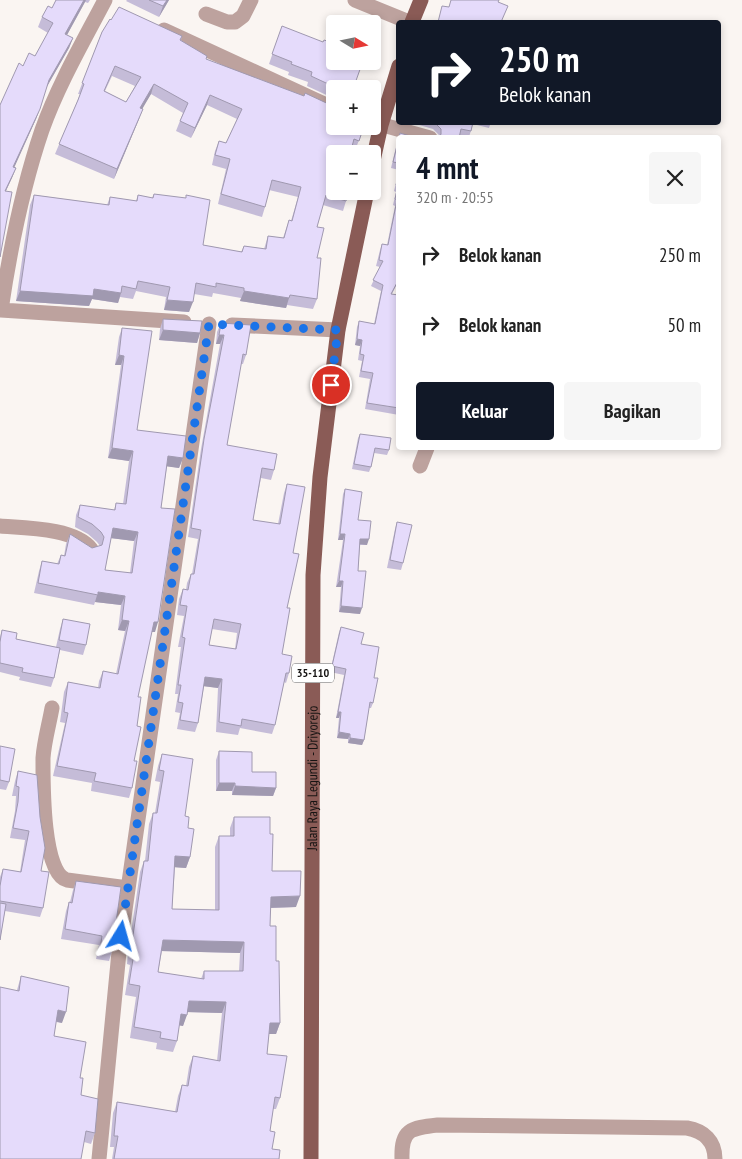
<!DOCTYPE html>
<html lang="id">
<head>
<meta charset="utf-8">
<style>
	body { margin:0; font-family:"PT Sans Narrow",sans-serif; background:#f6f6f6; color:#222; height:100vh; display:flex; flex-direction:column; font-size:19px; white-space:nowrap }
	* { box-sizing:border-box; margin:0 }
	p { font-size:16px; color:#767676 }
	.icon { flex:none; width:28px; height:28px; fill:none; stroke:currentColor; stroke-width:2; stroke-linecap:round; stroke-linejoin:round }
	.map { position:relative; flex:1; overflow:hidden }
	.side { position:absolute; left:396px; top:135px; width:325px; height:315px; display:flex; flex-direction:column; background:#fff; border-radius:5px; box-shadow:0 2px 8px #0003 }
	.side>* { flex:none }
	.top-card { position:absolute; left:396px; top:20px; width:325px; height:105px; border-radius:5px; box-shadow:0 2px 8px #0003; background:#111827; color:#fff; overflow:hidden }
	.needle { width:32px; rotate:100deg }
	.tools { position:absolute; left:326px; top:15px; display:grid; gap:10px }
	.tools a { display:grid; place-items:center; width:55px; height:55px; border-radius:5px; background:#fff; box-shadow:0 2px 8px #0003; font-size:25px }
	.pin { position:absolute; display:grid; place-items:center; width:42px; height:42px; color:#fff; margin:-21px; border:2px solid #fff; border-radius:50%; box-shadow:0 1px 5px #0007 }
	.me { position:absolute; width:55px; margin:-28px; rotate:8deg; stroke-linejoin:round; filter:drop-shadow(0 0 4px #0008) }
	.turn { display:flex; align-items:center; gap:18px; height:105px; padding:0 20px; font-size:22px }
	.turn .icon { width:65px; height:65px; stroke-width:2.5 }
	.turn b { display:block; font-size:35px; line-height:42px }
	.round { display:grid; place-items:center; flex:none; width:52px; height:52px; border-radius:5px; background:#f6f6f6 }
	.summary { display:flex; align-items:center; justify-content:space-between; height:85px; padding:0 20px }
	h1 { font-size:30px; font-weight:700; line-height:38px; color:#111827 }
	.primary-button { display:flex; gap:10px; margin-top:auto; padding:10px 20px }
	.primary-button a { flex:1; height:58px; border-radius:5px; background:#111827; color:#fff; font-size:20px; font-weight:700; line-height:58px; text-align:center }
	.primary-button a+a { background:#f6f6f6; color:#222 }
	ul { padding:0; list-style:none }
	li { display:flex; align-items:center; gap:15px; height:70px; padding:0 20px }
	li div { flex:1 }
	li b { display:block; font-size:19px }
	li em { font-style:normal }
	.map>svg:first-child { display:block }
</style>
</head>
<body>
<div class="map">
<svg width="742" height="1159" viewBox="0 0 742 1159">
	<rect width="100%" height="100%" fill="#faf5f2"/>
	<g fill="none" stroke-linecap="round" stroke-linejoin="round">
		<path stroke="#bda29e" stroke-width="15" d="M105,0C83,42 58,85 42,130C22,189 10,249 1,310L184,322
			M355,0L409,22
			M206,14L227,22H235L243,16L251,0
			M164,30L335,109
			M372,122L430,138
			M232,325L338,330
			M420,466L427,448
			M0,526C25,528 75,528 91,549
			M52,708C49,725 44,742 43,758C43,781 42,874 67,880L128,888
			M99,1159L119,952L209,324
			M402,1159C401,1129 411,1128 438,1125L687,1128C704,1131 715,1141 715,1159"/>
		<g stroke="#8a5b56" stroke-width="15">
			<path d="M412,22L421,0"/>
			<path d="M372,165L381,125L399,66"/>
			<path id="s1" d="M311,1159L313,575L320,477L338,330L367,191"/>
		</g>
	</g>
	<path fill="#c5bcd8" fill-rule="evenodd" d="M56,0H90L88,3L85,2L67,35L73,38L69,48L46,88L36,119L14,167L16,168L6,191L0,105L23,66L35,56L48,33L38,27L42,17L52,8Z
		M127,0H169L159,17L126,1Z
		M111,20L182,36L181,40L206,59L364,126L355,151L351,149L335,154L346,201L343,211L323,205L317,227V299L313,309L287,305L286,308L240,301L241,298L213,293L212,297L194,294L189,312L164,310L166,297L136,291L133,299L120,297L118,303L92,299L89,306L16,301L30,205L34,195L107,205L110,197L136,201L138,195L152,198L154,194L203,245L241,252L244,246L264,249L268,236L283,238L289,220L291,221L298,197L269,190L265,207L262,217L218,204L226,169L212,165L215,151L219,141L226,143L237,119L207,105L191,138L176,131L183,113L151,94L142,108L139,119L114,179L55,154L77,102L80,94H78L102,32ZM112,76L135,86L126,102L105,91Z
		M282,26L353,89H335V99L307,86L308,82L288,75L289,72L269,64Z
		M409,122H491L489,128L473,124L469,137L460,135L439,138V135L433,129Z
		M400,133L399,138V170L391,168L398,139Z
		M399,171V280L392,294L399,295V415L365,409L370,379L359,377L362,361L358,360L360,346L355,345L357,327L359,321L374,324L381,291L371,286L380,267L376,266L380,250L382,244L387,245L395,206L393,205L396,192L394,191Z
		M163,319L200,333L197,343L159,340L160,329Z
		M221,323L246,355L243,364H241L227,445L274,470L271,480L261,478L253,520L278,524L284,493L287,484L293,553L282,654L289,673L286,683L284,682L275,725L272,734L240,728L238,735L216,732L218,688L204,686L198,723L195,732L177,729L180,713L175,712L178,694H175L181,647H178L184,616L177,615L179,599L183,589L186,590L187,583L191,574H192L198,539L188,537L201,449L220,344H216L217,332ZM212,629L237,633L235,649L209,645Z
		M122,328L137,430L183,458L179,468L167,466L161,508L155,632H151L138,697L137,726L132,788L129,798L91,791L92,783L53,776L65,723L60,722L64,692L68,682L98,688L99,681L103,671L116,674L125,631L118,630L121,605L95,602L94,605L34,593L39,571L42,561L57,564L61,555L64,556L66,544L70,534L92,548L100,546L97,542L88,534L75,527L76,515L80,505L114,510L116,503L123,504L129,461L108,458L121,365H115L119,337ZM111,538L134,541L130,573L105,570Z
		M360,434L389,450L387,455L374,453L371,467L369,472L352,469L358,438Z
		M345,489L367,545H360L358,571L360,614L339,612L341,587H336L343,540H338L343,494Z
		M397,522L403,563L401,570L387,568L395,529Z
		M63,619L86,645L83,655L60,650L54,678L51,687L19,680L20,677L0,672V637L2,630L16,639L56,647L60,629Z
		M341,627L361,644L374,678L373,703L371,708H369L364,740L362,745L348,743V739L337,738L339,718H336L344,675L330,672L339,632Z
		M0,746L9,782L6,790L0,789Z
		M219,751L276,788L273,796L232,795V791H216V760Z
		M162,754L185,816L188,828L190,857L186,868L175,867L172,909L215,910V847L219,836H230V828L234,817L270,834L272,871L296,907L270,908V926L276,961L280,1023L276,1034H269L267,1054L280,1098L276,1109H273L270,1131L272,1149L279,1159H112L114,1147H110L113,1113L117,1102L175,1112L178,1096L182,1085L186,1086L189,1067L193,1056L217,1061L222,1013L187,1012L183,1026L179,1025L177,1041L173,1052L156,1049L157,1043L130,1038L136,997L125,995L130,965L127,964L128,953L140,872L144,861H145L149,824L153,813H155L160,782L155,781L158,766ZM162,951L240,953L239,971H204L201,979L158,972Z
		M18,771L41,871L43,908L40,917L5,911L0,940V877L3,869L20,872L25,840L10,838L15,811L16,796H12L15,781Z
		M76,881L112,951L109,961L96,959L99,945L61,939L66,911L69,902H70L73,890Z
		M21,976L62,1023L56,1022L54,1036L80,1078L81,1095L95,1133L91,1144L84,1142L17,990Z"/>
	<path fill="#a099b0" d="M84,0H86L85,2L62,44L65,34Z
		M167,0H169L159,17L163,6Z
		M73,38L69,48L45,90L49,80Z
		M154,84L151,94L137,118L140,108Z
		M210,95L207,105L191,138L195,128Z
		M40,109L36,119L10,177L13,167Z
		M143,109L139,119L114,179L117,169Z
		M16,168L12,178L1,201L5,191Z
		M94,289L121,293L118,303L92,299L89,306L16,301L20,291Z
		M244,291L289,298L286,308L240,301Z
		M167,300L193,302L189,312L164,310Z
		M163,330L200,333L197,343L159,340Z
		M219,335H224L220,344H216Z
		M357,339L362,340L360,346L355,345Z
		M119,355L124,356L121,365H115Z
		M112,448L133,451L129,461L108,458Z
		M168,456L183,458L179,468L164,466Z
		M113,528L138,532L134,541L110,538Z
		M340,534H345L343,540H338Z
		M360,539H369L367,545L358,544Z
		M339,581H343L341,587H336Z
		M98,592L125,596L121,605L95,602Z
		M341,606L362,608L360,614L339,612Z
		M122,620L129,621L125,631L118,630Z
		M154,622H158L155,632H150Z
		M205,677L222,679L218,688L202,686Z
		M338,712H341L339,718H336Z
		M339,732L350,734L348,739L337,738Z
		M350,738L364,740L362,745L348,743Z
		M219,783H235L232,791H216Z
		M235,786L276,788L273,796L232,795Z
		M175,856L190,857L186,868L171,867Z
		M300,896L296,907L267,908L271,897Z
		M163,940L244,942L240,953L159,951Z
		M189,1001L226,1002L222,1013L185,1012Z
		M58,1010L66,1012L62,1023L54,1021Z
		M181,1014L187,1015L183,1026L177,1025Z
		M270,1023H280L276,1034H266Z"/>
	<path fill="#e5dbfb" stroke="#a099b0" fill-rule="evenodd" d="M56,0H84L65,34L73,38L49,80L40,109L13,167L16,168L5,191L12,192L0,257V105L19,63L23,66L29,53L35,56L53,23L42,17L48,6L52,8Z
		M149,0H167L163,6Z
		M451,0H499L498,2L508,6L501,22H438L442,6L449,7Z
		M119,7L182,36L180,40L207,56L206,59L304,96L305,93L335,107V126H364L359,141L354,139L350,154H335V191H349L346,201L326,195L317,227L324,228L317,258H321L317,299L290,295L289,298L244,291V288L216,283V287L196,283L193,302L167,300L170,287L138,281L136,289L122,286L121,293L94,289L93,296L20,291L34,195L109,205L110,197L137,201L138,195L153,198L154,194L186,198V195L210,200L203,245L242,252L244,246L266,249L268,236L284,238L289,220L292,221L301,187L272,180L265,207L221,194L230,159L215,155L219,141L226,143L242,109L210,95L195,128L180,121L188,103L154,84L140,108L143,109L117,169L59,144L78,100L84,84L82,83L102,32L110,19L111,20ZM115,66L141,77L126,102L104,91Z
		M282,26L323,42L324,40L333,43L335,38V61H363L353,89H339L311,76L312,72L291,64L292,62L272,54Z
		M433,122H473L471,131L461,129L459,138H439L441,134V129L435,123Z
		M400,133L417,138H399Z
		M399,138V163L393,162Z
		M399,174V279L391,294L399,295V408L367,403L373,373L361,371L364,355L360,354L362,340L357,339L359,321L375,324L383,285L373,280L383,261L379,260L382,244L388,245L397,200L395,199L398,186L396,185Z
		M163,319L202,321L200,333L163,330Z
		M221,323L251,325L246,355L243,354L227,445L277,454L274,470L262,468L253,520L280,524L287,484L305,487L293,553L299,554L287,608H290L282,654L292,656L289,673H286L275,725L242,719L241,726L219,722L222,679L205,677L198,723L180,720L183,703L178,702L181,685H178L185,638L182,637L187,606L180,605L183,589L188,590L191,574H194L201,530L191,528L204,439L224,335H219ZM214,619L241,624L236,649L209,645Z
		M122,328L152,331L137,430L186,436L183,458L168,456L161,508L175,509L158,622H154L138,697H141L137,726L141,727L134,761H137L132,788L94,781L96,773L57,766L68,713L64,712L68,682L100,688L103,671L118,674L129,621L122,620L125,596L98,592V595L38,583L42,561L59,564L61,555L65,556L70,534L92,548L102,545L104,537L101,532L92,524L78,517L80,505L115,510L116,503L126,504L133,451L112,448L124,356L119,355ZM113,528L138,532L132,573L105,570Z
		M360,434L391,438L389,450L375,448L371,467L354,464Z
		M345,489L362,492L358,520L371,521L369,539H360L358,571H366L362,608L341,606L343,581H339L345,534H340Z
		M397,522L412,525L403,563L390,560Z
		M63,619L90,624L86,645L59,640Z
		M341,627L364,633L361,644L379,647L374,678H378L373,703L370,702L364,740L350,738V734L339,732L341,712H338L346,669L332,666Z
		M2,630L17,633L16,639L60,648L54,678L22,672L23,668L0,663V642Z
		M0,746L15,749L9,782L0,780Z
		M219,751L252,752V772H276V788L235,786V783H219Z
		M162,754L193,759L185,816L189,817L188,828L194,829L190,857L175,856L172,909L219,910V836H234V817H270V834H273L272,871H301L300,896L271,897L270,926H276V961H279L280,1023H270L267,1054L287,1056L280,1098L275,1097L270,1131L275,1132L272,1149L280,1150L279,1159H114L118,1136H114L117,1102L177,1112L182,1085L188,1086L193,1056L220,1061L226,1002L189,1001L187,1015L181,1014L177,1041L160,1038L161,1032L134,1027L140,986L129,984L134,953H131L132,942L144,861H148L153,813H157L164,771L159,770ZM163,940L244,942L243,971H204V979L158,972Z
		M18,771L37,775L40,817L45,848L41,871L49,872L43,908L0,901V886L3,869L21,872L29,831L13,828L18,802L19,787L16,786Z
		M76,881L121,887L112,951L100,949L102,936L65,929L69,902L72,903Z
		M0,903L6,904L0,940Z
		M21,976L69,987L66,1012L58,1010L54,1036L86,1042L80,1078H83L81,1095L98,1099L95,1133L86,1131L81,1159H0V987L19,991Z"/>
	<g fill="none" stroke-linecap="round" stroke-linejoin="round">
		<path stroke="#1a73e8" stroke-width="9" stroke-dasharray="0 16.2" d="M121,936L209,324L338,330L331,385"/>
	</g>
	<g text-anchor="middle" stroke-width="5" stroke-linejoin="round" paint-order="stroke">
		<rect fill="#fff" stroke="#5c5a5a" stroke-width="1" x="292" y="663.5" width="42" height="19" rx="4"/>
		<g font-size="12" font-weight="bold" fill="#161413">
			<text x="313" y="677">35-110</text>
		</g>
		<g font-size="14" fill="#161413" stroke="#fff">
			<text dy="5" stroke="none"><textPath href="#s1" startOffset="381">Jalan Raya Legundi - Driyorejo</textPath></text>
		</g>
	</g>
</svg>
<div class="tools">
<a><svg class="needle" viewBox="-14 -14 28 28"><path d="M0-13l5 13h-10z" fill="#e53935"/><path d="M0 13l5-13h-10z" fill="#767676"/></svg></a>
<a>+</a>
<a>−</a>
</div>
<div class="pin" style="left:331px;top:385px;background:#d93025"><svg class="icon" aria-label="arrive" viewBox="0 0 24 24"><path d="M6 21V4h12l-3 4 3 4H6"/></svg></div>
<svg class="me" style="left:121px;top:936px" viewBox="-20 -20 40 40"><path d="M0-17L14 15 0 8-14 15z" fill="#1a73e8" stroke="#fff" stroke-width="4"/></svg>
<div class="top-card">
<div class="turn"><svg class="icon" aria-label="right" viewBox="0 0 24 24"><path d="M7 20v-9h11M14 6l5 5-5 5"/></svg><div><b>250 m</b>Belok kanan</div></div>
</div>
<section class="side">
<div class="summary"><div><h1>4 mnt</h1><p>320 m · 20:55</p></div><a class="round"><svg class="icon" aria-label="close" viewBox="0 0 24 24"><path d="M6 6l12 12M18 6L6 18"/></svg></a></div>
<ul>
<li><svg class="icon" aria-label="right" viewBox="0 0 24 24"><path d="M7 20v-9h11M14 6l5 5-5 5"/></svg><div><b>Belok kanan</b></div><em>250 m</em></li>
<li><svg class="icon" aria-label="right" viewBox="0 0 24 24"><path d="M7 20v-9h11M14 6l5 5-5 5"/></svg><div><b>Belok kanan</b></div><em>50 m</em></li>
</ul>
<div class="primary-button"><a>Keluar</a><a>Bagikan</a></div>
</section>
</div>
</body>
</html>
